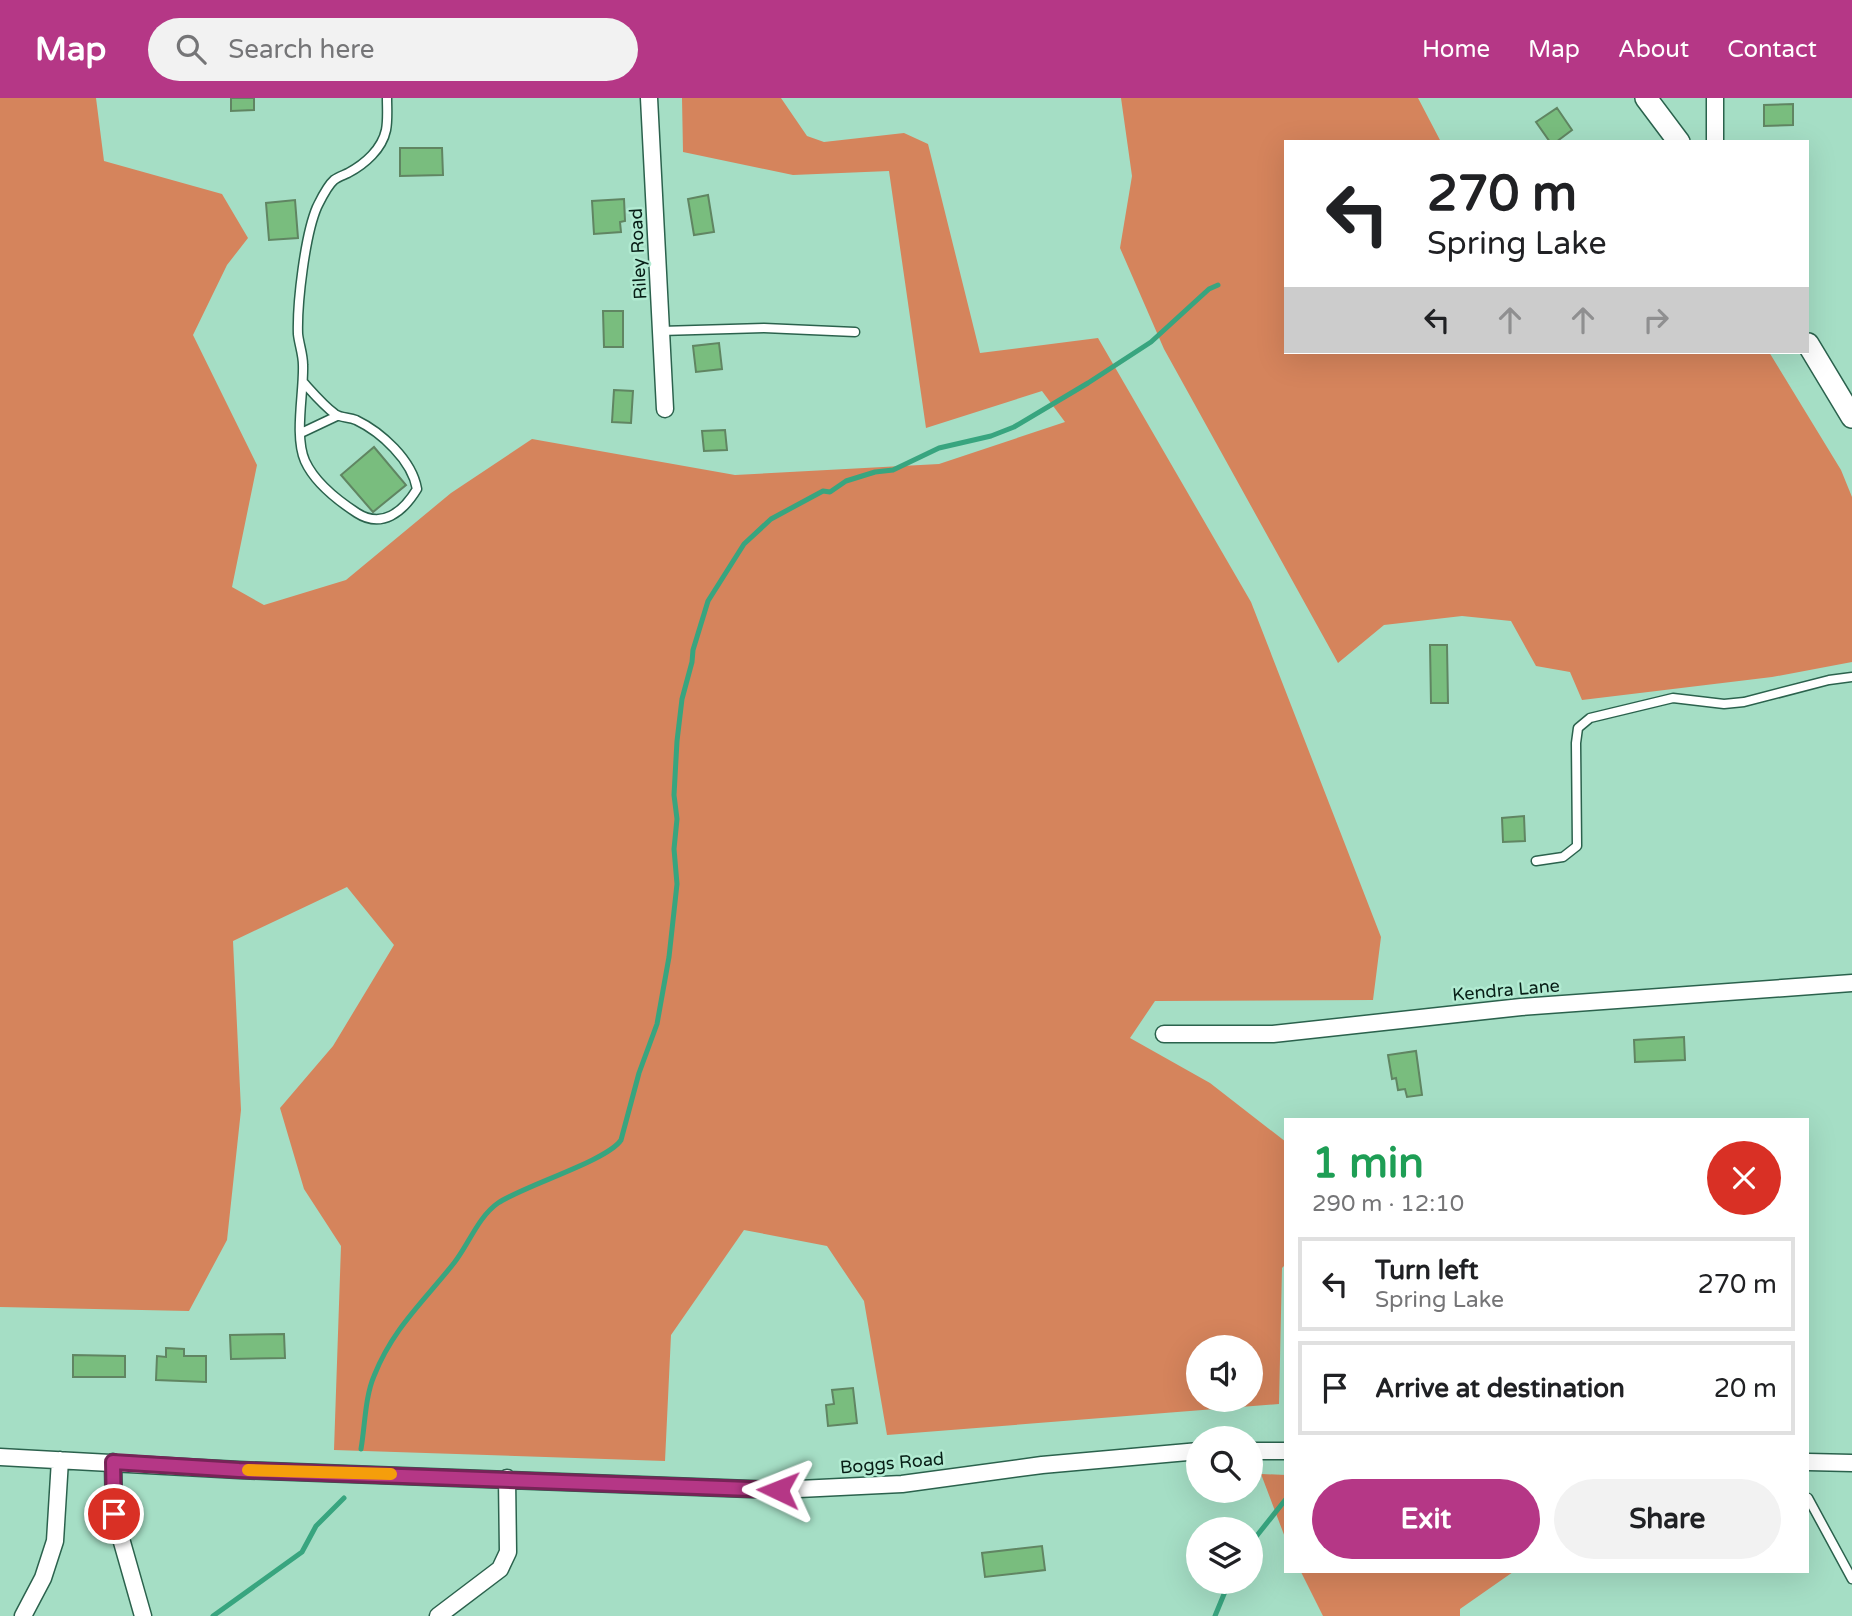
<!DOCTYPE html>
<html lang="en">
<head>
<meta charset="utf-8">
<style>
	body { margin:0; font-family:"Varela Round",sans-serif; background:#f2f2f2; color:#202124; height:100vh; display:flex; flex-direction:column; font-size:26px; white-space:nowrap }
	* { box-sizing:border-box; margin:0 }
	p { font-size:23px; color:#757577 }
	.icon { flex:none; width:38px; height:38px; fill:none; stroke:currentColor; stroke-width:2; stroke-linecap:round; stroke-linejoin:round }
	.map { position:relative; flex:1; overflow:hidden }
	.sheet { position:absolute; left:1284px; top:1020px; width:525px; height:455px; display:flex; flex-direction:column; background:#fff; border-radius:0px; box-shadow:0 7px 28px #0002 }
	.sheet>* { flex:none }
	.hud { position:absolute; left:1284px; top:42px; width:525px; height:214px; border-radius:0px; box-shadow:0 7px 28px #0002; background:#fff; color:#202124; overflow:hidden }
	.buttons { position:absolute; left:1186px; top:1237px; display:grid; gap:14px }
	.buttons a { display:grid; place-items:center; width:77px; height:77px; border-radius:50%; background:#fff; box-shadow:0 7px 28px #0002; font-size:35px }
	.pin { position:absolute; display:grid; place-items:center; width:60px; height:60px; color:#fff; margin:-30px; border:4px solid #fff; border-radius:50%; box-shadow:0 2px 7px #0007 }
	.me { position:absolute; width:77px; margin:-38px; rotate:272deg; stroke-linejoin:round; filter:drop-shadow(0 0 5px #0008) }
	.turn { display:flex; align-items:center; gap:24px; height:147px; padding:0 28px; font-size:32px }
	.turn .icon { width:91px; height:91px; stroke-width:2.5 }
	.turn b { display:block; font-size:49px; line-height:60px }
	.lanes { display:flex; align-items:center; height:66px; padding:0 28px; background:#0003; justify-content:center; gap:35px; direction:ltr }
	.lanes .off { opacity:.35 }
	.round { display:grid; place-items:center; flex:none; width:74px; height:74px; border-radius:37px; background:#f2f2f2 }
	.headline { display:flex; align-items:center; justify-content:space-between; height:119px; padding:0 28px }
	h1 { font-size:42px; font-weight:700; line-height:52px; color:#1e9e55 }
	.cta { display:flex; gap:14px; margin-top:auto; padding:14px 28px }
	.cta a { flex:1; height:80px; border-radius:42px; background:#b53786; color:#fff; font-size:28px; font-weight:700; line-height:80px; text-align:center }
	.cta a+a { background:#f2f2f2; color:#202124 }
	ul { padding:0; list-style:none }
	li { display:flex; align-items:center; gap:21px; height:94px; margin:0 14px 10px; padding:0 14px; border:4px solid #e0e0e0; border-radius:0px }
	li div { flex:1 }
	li b { display:block; font-size:26px }
	li em { font-style:normal }
	header { display:flex; align-items:center; gap:42px; box-sizing:border-box; height:98px; padding:0 35px; background:#b53786; color:#fff }
	header strong { font-size:33px }
	nav { display:flex; gap:38px; margin-inline-start:auto; font-size:24px }
	.search { width:490px; height:63px; background:#f2f2f2; display:flex; align-items:center; gap:18px; box-sizing:border-box; padding:0 24px; border-radius:38px; color:#757577; font-size:26px }
	.map>svg:first-child { display:block }
</style>
</head>
<body>
<header>
<strong>Map</strong>
<div class="search"><svg class="icon" aria-label="search" viewBox="0 0 24 24"><circle cx="10" cy="10" r="6"/><path d="M15 15l6 6"/></svg>Search here</div>
<nav><a>Home</a><a>Map</a><a>About</a><a>Contact</a></nav>
</header>
<div class="map">
<svg width="1852" height="1518" viewBox="0 0 1852 1518">
	<rect width="100%" height="100%" fill="#a5dec5"/>
	<path fill="#d5845c" fill-rule="evenodd" d="M0,0H96L104,63L222,96L248,140L227,167L193,237L257,367L232,489L264,507L346,482L451,395L532,341L735,377L939,366L1065,324L1042,293L926,330L889,73L793,77L683,54L682,0H781L807,38L824,44L904,35L928,46L980,255L1098,240L1251,504L1381,839L1373,902L1155,903L1130,940L1210,985L1286,1044V1166L1282,1170L1279,1306L887,1337L864,1203L827,1148L744,1132L671,1237L665,1363L334,1352L341,1148L304,1091L280,1010L333,948L394,847L347,789L233,843L241,1012L227,1142L189,1213L0,1209ZM1199,1250H1251V1302H1199Z
		M1121,0H1418L1441,44H1286V254H1769L1841,372L1852,399V564L1772,579L1582,602L1570,574L1536,568L1511,523L1462,518L1384,527L1338,565L1164,251L1120,150L1132,78Z
		M1261,1376L1286,1377V1443V1442Z
		M1301,1474H1513L1460,1511V1518H1323Z"/>
	<g fill="none" stroke-linecap="round" stroke-linejoin="round">
		<path stroke="#38a57f" stroke-width="5" d="M361,1351C365,1328 365,1299 374,1278C393,1230 424,1203 454,1165C469,1146 478,1119 498,1105C525,1087 607,1063 621,1042L639,975L657,926L669,859L677,786L674,751L677,721L674,697L677,643L682,601L692,564L693,552L708,503L744,446L771,421L823,393L830,394L846,383L875,374L893,372L939,350L991,338L1014,329L1088,285L1151,244L1209,191L1218,187
			M1251,1445L1286,1401
			M213,1518L302,1454L316,1428L344,1400
			M1215,1518L1229,1484"/>
	</g>
	<path fill="#79bd7e" stroke="#608562" stroke-width="2" d="M231,0H254V12L231,13Z
		M1793,6V27L1764,28V7Z
		M1557,10L1572,32L1556,44H1550L1536,24Z
		M400,50H442L443,77L400,78Z
		M708,97L714,134L694,137L688,101Z
		M624,101L625,123L620,124L621,134L594,136L592,103Z
		M295,102L298,140L269,142L266,105Z
		M603,213H623V249H604Z
		M719,245L722,271L696,274L693,248Z
		M614,292L633,293L631,325L612,324Z
		M725,332L727,352L704,353L702,333Z
		M374,349L406,387L373,414L341,377Z
		M1430,547H1447L1448,605H1431Z
		M1524,718L1525,743L1503,744L1502,720Z
		M1684,939L1685,962L1635,964L1634,942Z
		M1416,953L1422,997L1407,999L1405,991L1398,992L1396,980L1392,981L1388,957Z
		M284,1236L285,1260L231,1261L230,1237Z
		M166,1250L184,1251V1258H206V1284L156,1282L157,1258L166,1259Z
		M73,1257L125,1258V1279H73Z
		M853,1290L857,1325L828,1328L826,1307L834,1306L832,1292Z
		M1042,1448L1045,1472L985,1479L982,1455Z"/>
	<g fill="none" stroke-linecap="round" stroke-linejoin="round">
		<g stroke="#2b624d" stroke-width="11">
			<path id="lane" d="M661,233L764,230L855,234
				M303,284C313,295 323,307 335,316C341,320 349,319 356,322C381,334 412,362 417,391C403,414 382,431 357,415C337,402 315,385 305,363C294,338 304,294 303,267C303,256 299,246 298,236C297,205 305,137 317,109C321,101 327,88 334,82C338,79 344,77 348,75C365,66 382,51 386,32C388,22 387,10 387,0
				M301,335L337,318
				M1536,763L1563,759L1577,748L1576,645L1578,630L1590,620L1673,600L1724,606L1744,604L1829,582L1852,579
				M1808,1400L1852,1481"/>
		</g>
		<g stroke="#2b624d" stroke-width="19">
			<path id="street" d="M649,0L665,311
				M1715,44V0
				M1164,936H1273L1521,909L1852,885
				M1251,1353H1286
				M0,1359L239,1372L778,1392L902,1386L1042,1367L1199,1353
				M113,1364L114,1416L143,1518
				M1808,1364L1852,1365
				M23,1518L43,1480L55,1443L60,1362
				M438,1518L500,1471L508,1454L507,1380"/>
		</g>
		<g stroke="#2b624d" stroke-width="24">
			<path id="secondary" d="M1646,0L1679,44
				M1808,246L1852,319"/>
		</g>
		<use href="#lane" stroke="#fff" stroke-width="8"/>
		<use href="#street" stroke="#fff" stroke-width="16"/>
		<use href="#secondary" stroke="#fff" stroke-width="21"/>
	</g>
	<g fill="none" stroke-linecap="round" stroke-linejoin="round">
		<g stroke="#762457" stroke-width="18">
			<path id="route" d="M114,1416L113,1364L239,1372L778,1392"/>
		</g>
		<use href="#route" stroke="#b53786" stroke-width="12"/>
		<path stroke="#f59e0b" stroke-width="12" d="M248,1372L391,1376"/>
	</g>
	<g text-anchor="middle" stroke-width="5" stroke-linejoin="round" paint-order="stroke">
		<g font-size="18" fill="#071e16" stroke="#b2ebd2">
			<text transform="translate(638 156) rotate(-93)" y="6">Riley Road</text>
			<text transform="translate(1506 892) rotate(-5)" y="6">Kendra Lane</text>
			<text transform="translate(892 1365) rotate(-5)" y="6">Boggs Road</text>
		</g>
	</g>
</svg>
<div class="buttons">
<a><svg class="icon" aria-label="sound" viewBox="0 0 24 24"><path d="M4 9h4l5-4v14l-5-4H4zM17 9q2 3 0 6"/></svg></a>
<a><svg class="icon" aria-label="search" viewBox="0 0 24 24"><circle cx="10" cy="10" r="6"/><path d="M15 15l6 6"/></svg></a>
<a><svg class="icon" aria-label="layers" viewBox="0 0 24 24"><path d="M12 4l9 5-9 5-9-5zM3 14l9 5 9-5"/></svg></a>
</div>
<div class="pin" style="left:114px;top:1416px;background:#d93025"><svg class="icon" aria-label="arrive" viewBox="0 0 24 24"><path d="M6 21V4h12l-3 4 3 4H6"/></svg></div>
<svg class="me" style="left:778px;top:1392px" viewBox="-20 -20 40 40"><path d="M0-17L14 15 0 8-14 15z" fill="#b53786" stroke="#fff" stroke-width="4"/></svg>
<div class="hud">
<div class="turn"><svg class="icon" aria-label="left" viewBox="0 0 24 24"><path d="M17 20v-9H6M10 6l-5 5 5 5"/></svg><div><b>270 m</b>Spring Lake</div></div>
<div class="lanes"><svg class="icon" aria-label="left" viewBox="0 0 24 24"><path d="M17 20v-9H6M10 6l-5 5 5 5"/></svg><svg class="icon off" aria-label="ahead" viewBox="0 0 24 24"><path d="M12 20V5M6 11l6-6 6 6"/></svg><svg class="icon off" aria-label="ahead" viewBox="0 0 24 24"><path d="M12 20V5M6 11l6-6 6 6"/></svg><svg class="icon off" aria-label="right" viewBox="0 0 24 24"><path d="M7 20v-9h11M14 6l5 5-5 5"/></svg></div>
</div>
<section class="sheet">
<div class="headline"><div><h1>1 min</h1><p>290 m · 12:10</p></div><a class="round" style="background:#d93025;color:#fff"><svg class="icon" aria-label="close" viewBox="0 0 24 24"><path d="M6 6l12 12M18 6L6 18"/></svg></a></div>
<ul>
<li><svg class="icon" aria-label="left" viewBox="0 0 24 24"><path d="M17 20v-9H6M10 6l-5 5 5 5"/></svg><div><b>Turn left</b><p>Spring Lake</p></div><em>270 m</em></li>
<li><svg class="icon" aria-label="arrive" viewBox="0 0 24 24"><path d="M6 21V4h12l-3 4 3 4H6"/></svg><div><b>Arrive at destination</b></div><em>20 m</em></li>
</ul>
<div class="cta"><a>Exit</a><a>Share</a></div>
</section>
</div>
</body>
</html>
